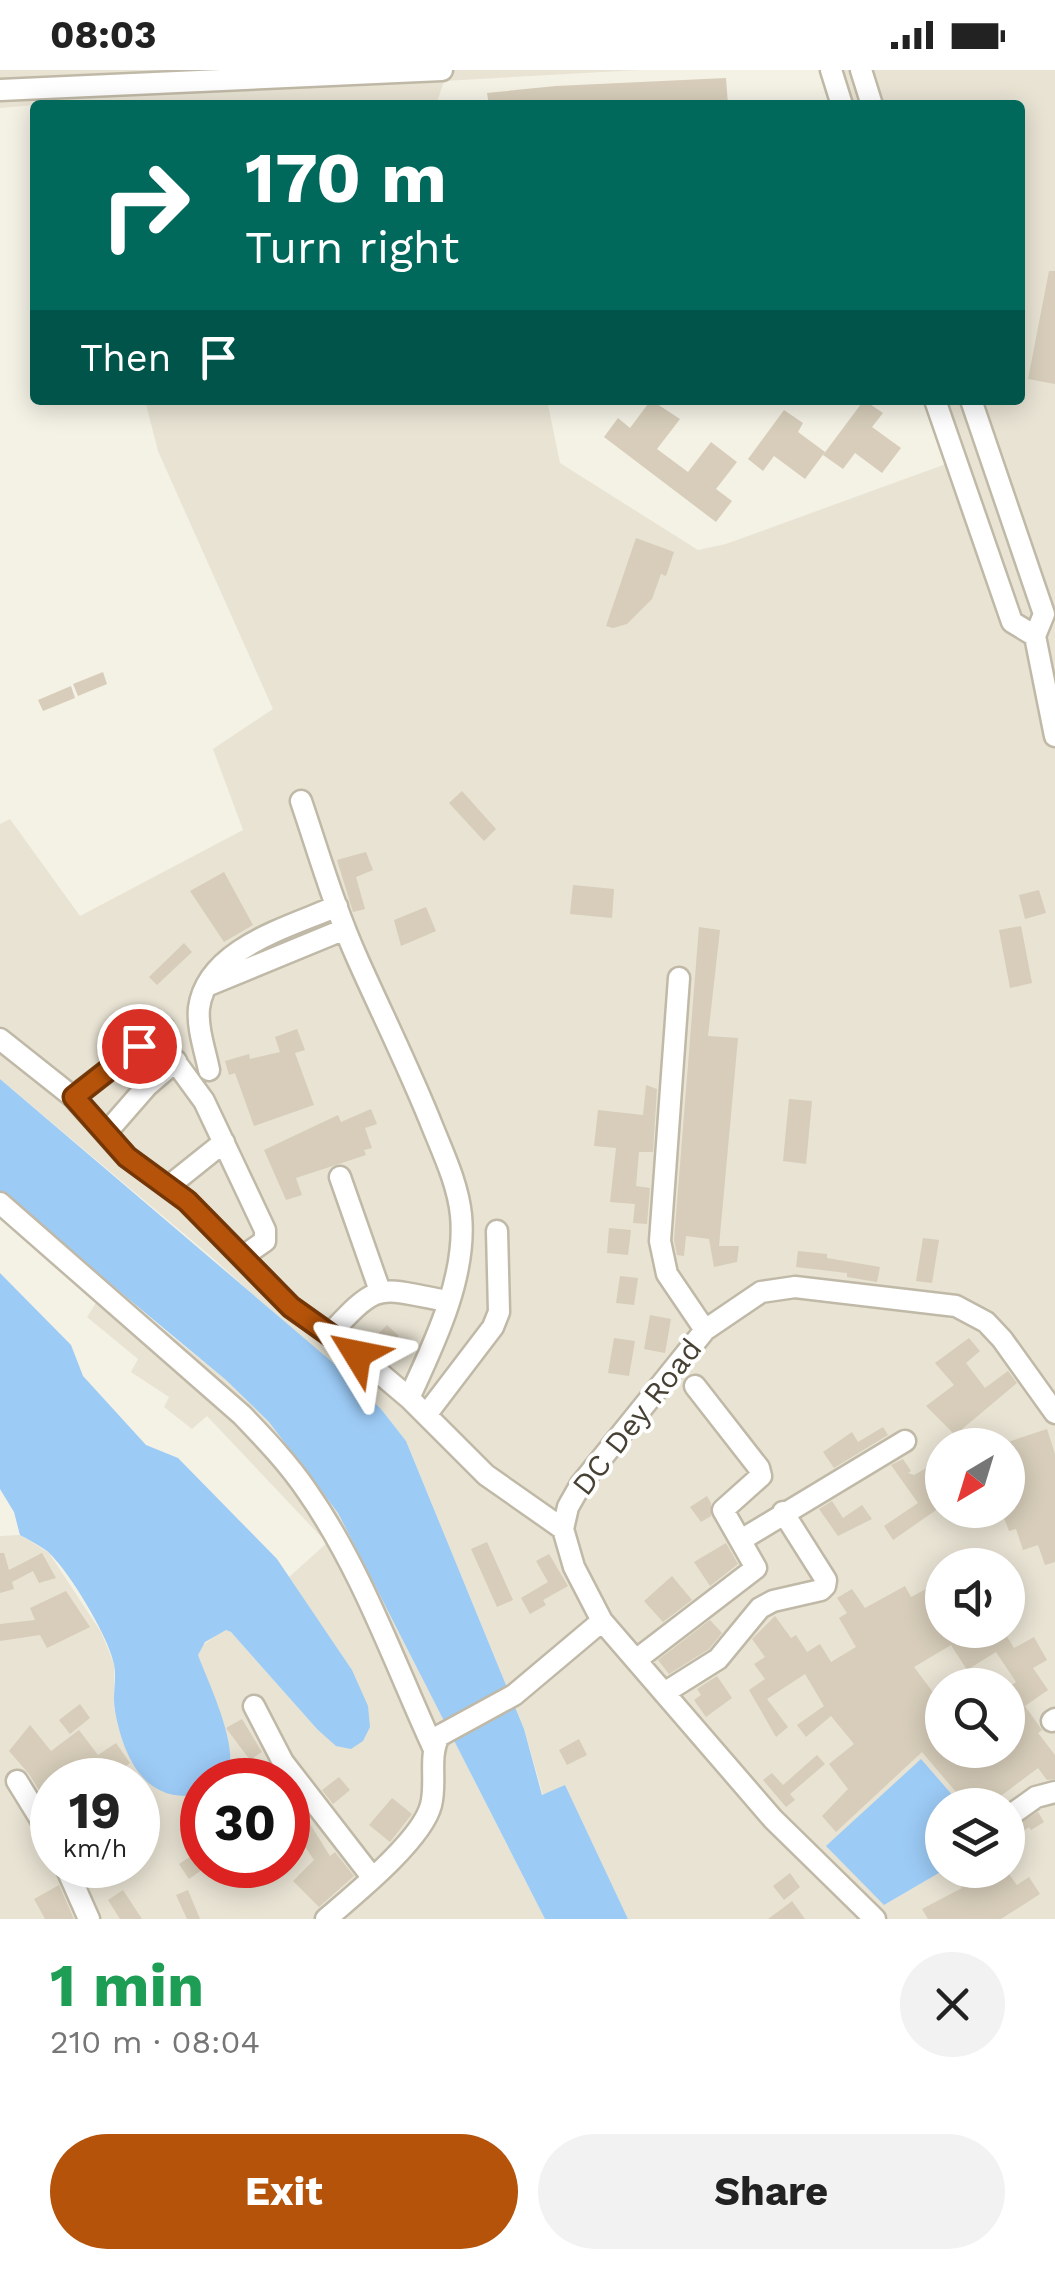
<!DOCTYPE html>
<html lang="en">
<head>
<meta charset="utf-8">
<style>
	body { margin:0; font-family:"Work Sans",sans-serif; background:#f2f2f2; color:#222; height:100vh; display:flex; flex-direction:column; font-size:38px; white-space:nowrap }
	* { box-sizing:border-box; margin:0 }
	p { font-size:32px; color:#767676 }
	.icon { flex:none; width:55px; height:55px; fill:none; stroke:currentColor; stroke-width:2; stroke-linecap:round; stroke-linejoin:round }
	.map { position:relative; height:1849px; overflow:hidden }
	.drawer { display:flex; flex-direction:column; background:#fff; flex:1 }
	.drawer>* { flex:none }
	.hud { position:absolute; left:30px; top:30px; width:995px; height:305px; border-radius:10px; box-shadow:0 5px 25px #0003; background:#00695c; color:#fff; overflow:hidden }
	.needle { width:65px; rotate:218deg }
	.fabs { position:absolute; left:925px; top:1358px; display:grid; gap:20px }
	.fabs a { display:grid; place-items:center; width:100px; height:100px; border-radius:50%; background:#fff; box-shadow:0 5px 25px #0003; font-size:50px }
	.speed { position:absolute; left:30px; top:1688px; display:flex; gap:20px; font-size:50px; font-weight:700; text-align:center }
	.speed>* { display:grid; place-content:center; width:130px; height:130px; border-radius:50%; background:#fff; box-shadow:0 5px 25px #0003; line-height:1 }
	.speed small { font-size:25px; font-weight:400 }
	.speed .limit { border:15px solid #d22; background:#fff; color:#111 }
	.pin { position:absolute; display:grid; place-items:center; width:85px; height:85px; color:#fff; margin:-42px; border:5px solid #fff; border-radius:50%; box-shadow:0 2px 10px #0007 }
	.me { position:absolute; width:110px; margin:-55px; rotate:305deg; stroke-linejoin:round; filter:drop-shadow(0 0 8px #0008) }
	.turn { display:flex; align-items:center; gap:35px; height:210px; padding:0 50px; font-size:45px }
	.turn .icon { width:130px; height:130px; stroke-width:2.5 }
	.turn b { display:block; font-size:70px; line-height:85px }
	.then { display:flex; align-items:center; height:95px; padding:0 50px; background:#0003; gap:20px; font-size:38px }
	.round { display:grid; place-items:center; flex:none; width:105px; height:105px; border-radius:52px; background:#f2f2f2 }
	.summary { display:flex; align-items:center; justify-content:space-between; height:170px; padding:0 50px }
	h1 { font-size:60px; font-weight:700; line-height:75px; color:#1e9e55 }
	.action { display:flex; gap:20px; margin-top:auto; padding:20px 50px }
	.action a { flex:1; height:115px; border-radius:60px; background:#b45309; color:#fff; font-size:40px; font-weight:700; line-height:115px; text-align:center }
	.action a+a { background:#f2f2f2; color:#222 }
	.status { display:flex; justify-content:space-between; align-items:center; height:70px; padding:0 50px; background:#fff; direction:ltr }
	.status svg { height:28px; fill:currentColor }
	.map>svg:first-child { display:block }
</style>
</head>
<body>
<div class="status"><b>08:03</b><svg viewBox="0 0 49 12"><path d="M0 12V9h3v3zM5 12V6h3v6zM10 12V3h3v9zM15 12V0h3v12zM26 1h20v11H26zM47 4h2v5h-2z"/></svg></div>
<div class="map">
<svg width="1055" height="1849" viewBox="0 0 1055 1849">
	<rect width="100%" height="100%" fill="#f4f1e5"/>
	<path fill="#e8e3d3" fill-rule="evenodd" d="M0,0H638L444,11L436,35H35L0,38Z
		M819,0H1055V1849H628L565,1716L543,1725L524,1659L406,1371L381,1339L207,1183L0,1009V754L10,749L80,846L243,760L213,679L273,639L158,381L145,330H547L560,393L698,480L726,474L946,394L926,330H1020V35H831ZM942,1375H1008V1440H942ZM942,1495H1008V1560H942ZM942,1615H1008V1680H942ZM921,1690L961,1735H1008V1800H944L884,1835Z
		M108,1214L226,1310L269,1352L338,1443L545,1849H0V1466L20,1465L49,1483L101,1562L114,1594V1638L121,1663L187,1728L202,1724V1795H288V1710H227L233,1697L227,1670L198,1585L199,1578L218,1564L226,1560L231,1562L317,1659L352,1600L289,1507L327,1473L207,1346L192,1359L164,1337L169,1327L131,1302L138,1289L87,1247ZM52,1710H138V1795H52Z"/>
	<path fill="#9ccbf6" d="M0,1009L331,1291L381,1339L406,1371L524,1659L542,1725L565,1715L628,1849H545L338,1443L269,1352L226,1310L0,1122Z
		M0,1203L71,1275L83,1306L146,1375L178,1388L277,1489L352,1600L368,1636L370,1657L363,1671L351,1679L336,1676L317,1659L231,1562L226,1560L205,1572L198,1585C210,1617 241,1679 227,1710H202V1724C146,1736 124,1689 115,1641C112,1625 117,1609 114,1594C109,1567 68,1499 47,1481C39,1475 29,1470 20,1465L14,1442L0,1419Z
		M921,1689L961,1735H942L944,1800L884,1835L826,1776Z"/>
	<path fill="#d7cdba" fill-rule="evenodd" d="M726,8L728,35H489L487,23L556,16Z
		M1049,201H1055V314L1028,309Z
		M651,330L680,349L657,379L688,402L711,372L737,392L716,419L732,431L716,452L604,367L618,348L630,358Z
		M864,330L883,343L872,357L901,378L882,403L855,383L843,399L823,385Z
		M784,340L803,353L798,362L825,382L805,409L774,386L763,401L748,389Z
		M636,468L674,482L666,506L661,504L652,529L627,554L613,558L606,556Z
		M103,602L107,614L78,626L73,614Z
		M71,616L75,628L43,641L38,630Z
		M462,721L496,759L484,771L449,733Z
		M366,782L373,800L356,807L365,839L353,842L337,790Z
		M224,802L253,855L224,872L190,821Z
		M573,815L614,819L612,848L570,844Z
		M1039,820L1046,843L1025,849L1019,825Z
		M426,837L436,861L401,876L394,850Z
		M1021,856L1032,913L1010,918L999,860Z
		M699,857L720,860L708,966L738,968L719,1176H739L737,1192L714,1197L709,1169L686,1166L684,1186L677,1185L674,1170Z
		M184,873L192,882L157,915L149,907Z
		M297,959L305,980L295,983L314,1035L254,1056L235,1003L229,1005L225,991L249,984L250,989L280,982L275,967Z
		M646,1015L657,1019L653,1082H639L636,1116L650,1118L647,1154L633,1153L635,1134L610,1132L616,1078L594,1076L598,1040L643,1045Z
		M789,1029L812,1031L806,1094L783,1091Z
		M371,1039L377,1054L365,1058L372,1078L364,1080L366,1085L296,1108L302,1125L286,1130L264,1080L338,1045L341,1052Z
		M609,1158L631,1160L628,1185L607,1183Z
		M923,1168L939,1170L932,1213L916,1211Z
		M798,1181L827,1184V1188L880,1197L877,1212L847,1207V1203L796,1197Z
		M620,1206L638,1208L634,1235L616,1233Z
		M650,1245L671,1249L665,1283L644,1279Z
		M387,1255L399,1266L382,1283L371,1271Z
		M614,1268L635,1271L629,1306L608,1303Z
		M969,1268L980,1281L966,1293L985,1318L1008,1301L1017,1313L955,1365L926,1336L954,1315L935,1293Z
		M883,1357L888,1365L834,1398L823,1382L852,1362L858,1372Z
		M1047,1359L1055,1384V1492L1045,1495L1038,1475L1023,1480L1016,1459L1009,1461L1001,1440H1008V1372Z
		M903,1389L911,1401L908,1403L914,1405L928,1397L942,1415V1436L893,1470L884,1456L918,1433L891,1395Z
		M707,1426L711,1433V1446L701,1452L690,1437Z
		M832,1431L843,1448L862,1435L872,1449L838,1466L819,1439Z
		M487,1472L513,1530L497,1537L471,1479Z
		M726,1473L738,1494L710,1516L694,1492Z
		M0,1483H4L9,1500L42,1483L56,1508L39,1513L33,1501L12,1512L14,1519L0,1523Z
		M549,1484L568,1516L543,1530L546,1535L530,1544L521,1528L548,1512L536,1491Z
		M672,1506L692,1530L663,1552L644,1531Z
		M939,1512L942,1519V1560H968L977,1569L992,1560H1003L1014,1578L1034,1567L1047,1590L1033,1598L1048,1620L1025,1636L1042,1660L1038,1663L1055,1685V1709L1047,1710L1038,1698L989,1735H967L922,1682L836,1762L822,1746L848,1719L829,1694L854,1674L831,1646L806,1667L797,1655L824,1636L805,1604L767,1629L788,1657L776,1667L749,1620L765,1609L754,1594L765,1587L752,1569L775,1546L791,1568L796,1565L807,1582L820,1574L831,1592L856,1577L839,1548L847,1543L837,1528L852,1519L865,1538L905,1516L911,1527ZM951,1575L967,1600L996,1582L1016,1612L1008,1618V1680H942V1619L935,1625L914,1597Z
		M66,1521L90,1557L47,1578L40,1565L0,1571V1554L35,1550L30,1538Z
		M710,1550L722,1563L709,1579L669,1604L658,1590Z
		M717,1606L732,1628L706,1647L694,1630L701,1625L697,1619Z
		M80,1634L90,1648L70,1664L59,1650Z
		M242,1649L262,1682L250,1690L226,1658Z
		M30,1655L51,1681L79,1660L98,1685L116,1673L130,1693L117,1703L122,1710H52V1741L29,1704L9,1681Z
		M579,1669L587,1685L567,1695L559,1680Z
		M817,1685L825,1694L790,1724L795,1730L786,1737L763,1710L772,1703L783,1715Z
		M339,1707L350,1720L333,1734L322,1720Z
		M392,1728L412,1744L390,1772L369,1755Z
		M1038,1742L1044,1752L1031,1760L1029,1757L1008,1772V1760Z
		M310,1754L330,1786L335,1782L354,1806L319,1837L293,1811L314,1790L296,1763Z
		M202,1779V1800L189,1809L179,1794Z
		M949,1800H1006L1017,1815L1029,1807L1040,1824L1001,1849H928L922,1839L962,1818Z
		M790,1803L800,1817L784,1830L773,1816Z
		M59,1815L74,1849H45L34,1829Z
		M123,1820L142,1849H120L108,1830Z
		M188,1820L200,1849H187L176,1825Z
		M792,1831L805,1849H768L783,1838Z"/>
	<g fill="none" stroke-linecap="round" stroke-linejoin="round">
		<g stroke="#c0b9a7" stroke-width="25">
			<path id="minor" d="M831,0L842,35
				M861,0L872,35
				M0,20L442,0
				M935,330L1012,552L1035,566
				M971,330L1044,544L1035,566L1055,666
				M301,731C319,784 335,839 358,890C383,946 410,1000 433,1058C444,1085 458,1115 461,1145C467,1207 434,1274 409,1328
				M679,908L660,1171L667,1204L705,1260
				M209,915L345,859
				M0,969L73,1027L127,1087L187,1131L291,1237L357,1284L409,1328L486,1405L563,1459
				M166,979L204,1031L265,1160V1171L242,1187
				M209,1000C205,980 197,958 199,938C207,878 290,857 337,836
				M73,1027L164,958
				M106,1063L147,1016L176,991
				M340,1107L380,1221
				M169,1116L224,1072
				M0,1133L242,1345C265,1369 288,1393 307,1421C361,1498 394,1592 433,1677
				M329,1265C380,1210 376,1218 447,1231
				M426,1345L493,1257L499,1242L497,1161
				M741,1470L905,1371
				M636,1590L756,1498L723,1440L761,1406L759,1398L695,1316
				M664,1623L718,1589L760,1538L773,1531L821,1520L825,1516L826,1510L783,1442
				M254,1636L283,1692L372,1807
				M1052,1651L1055,1649
				M17,1711L52,1768
				M1008,1747L1036,1727L1055,1722
				M65,1795L89,1849
				M326,1849C355,1824 422,1770 431,1735C437,1712 428,1687 439,1666L514,1625L602,1551
				M875,1849L773,1749L602,1551L574,1497L563,1459L568,1437L581,1414L705,1260L761,1222L795,1217L956,1236L986,1252L1002,1269L1055,1343"/>
		</g>
		<use href="#minor" stroke="#fff" stroke-width="20"/>
	</g>
	<g fill="none" stroke-linecap="round" stroke-linejoin="round">
		<g stroke="#753606" stroke-width="25">
			<path id="route" d="M139,976L74,1027L127,1087L187,1131L291,1237L357,1284"/>
		</g>
		<use href="#route" stroke="#b45309" stroke-width="18"/>
	</g>
	<g text-anchor="middle" stroke-width="8" stroke-linejoin="round" paint-order="stroke">
		<g font-size="30" fill="#474134" stroke="#fff">
			<text transform="translate(637 1347) rotate(-52)" y="10">DC Dey Road</text>
		</g>
	</g>
</svg>
<div class="fabs">
<a><svg class="needle" viewBox="-14 -14 28 28"><path d="M0-13l5 13h-10z" fill="#e53935"/><path d="M0 13l5-13h-10z" fill="#767676"/></svg></a>
<a><svg class="icon" aria-label="sound" viewBox="0 0 24 24"><path d="M4 9h4l5-4v14l-5-4H4zM17 9q2 3 0 6"/></svg></a>
<a><svg class="icon" aria-label="search" viewBox="0 0 24 24"><circle cx="10" cy="10" r="6"/><path d="M15 15l6 6"/></svg></a>
<a><svg class="icon" aria-label="layers" viewBox="0 0 24 24"><path d="M12 4l9 5-9 5-9-5zM3 14l9 5 9-5"/></svg></a>
</div>
<div class="speed"><div>19<small>km/h</small></div><div class="limit">30</div></div>
<div class="pin" style="left:139px;top:976px;background:#d93025"><svg class="icon" aria-label="arrive" viewBox="0 0 24 24"><path d="M6 21V4h12l-3 4 3 4H6"/></svg></div>
<svg class="me" style="left:357px;top:1284px" viewBox="-20 -20 40 40"><path d="M0-17L14 15 0 8-14 15z" fill="#b45309" stroke="#fff" stroke-width="4"/></svg>
<div class="hud">
<div class="turn"><svg class="icon" aria-label="right" viewBox="0 0 24 24"><path d="M7 20v-9h11M14 6l5 5-5 5"/></svg><div><b>170 m</b>Turn right</div></div>
<div class="then">Then<svg class="icon" aria-label="arrive" viewBox="0 0 24 24"><path d="M6 21V4h12l-3 4 3 4H6"/></svg></div>
</div>
</div>
<section class="drawer">
<div class="summary"><div><h1>1 min</h1><p>210 m · 08:04</p></div><a class="round"><svg class="icon" aria-label="close" viewBox="0 0 24 24"><path d="M6 6l12 12M18 6L6 18"/></svg></a></div>
<div class="action"><a>Exit</a><a>Share</a></div>
</section>
</body>
</html>
